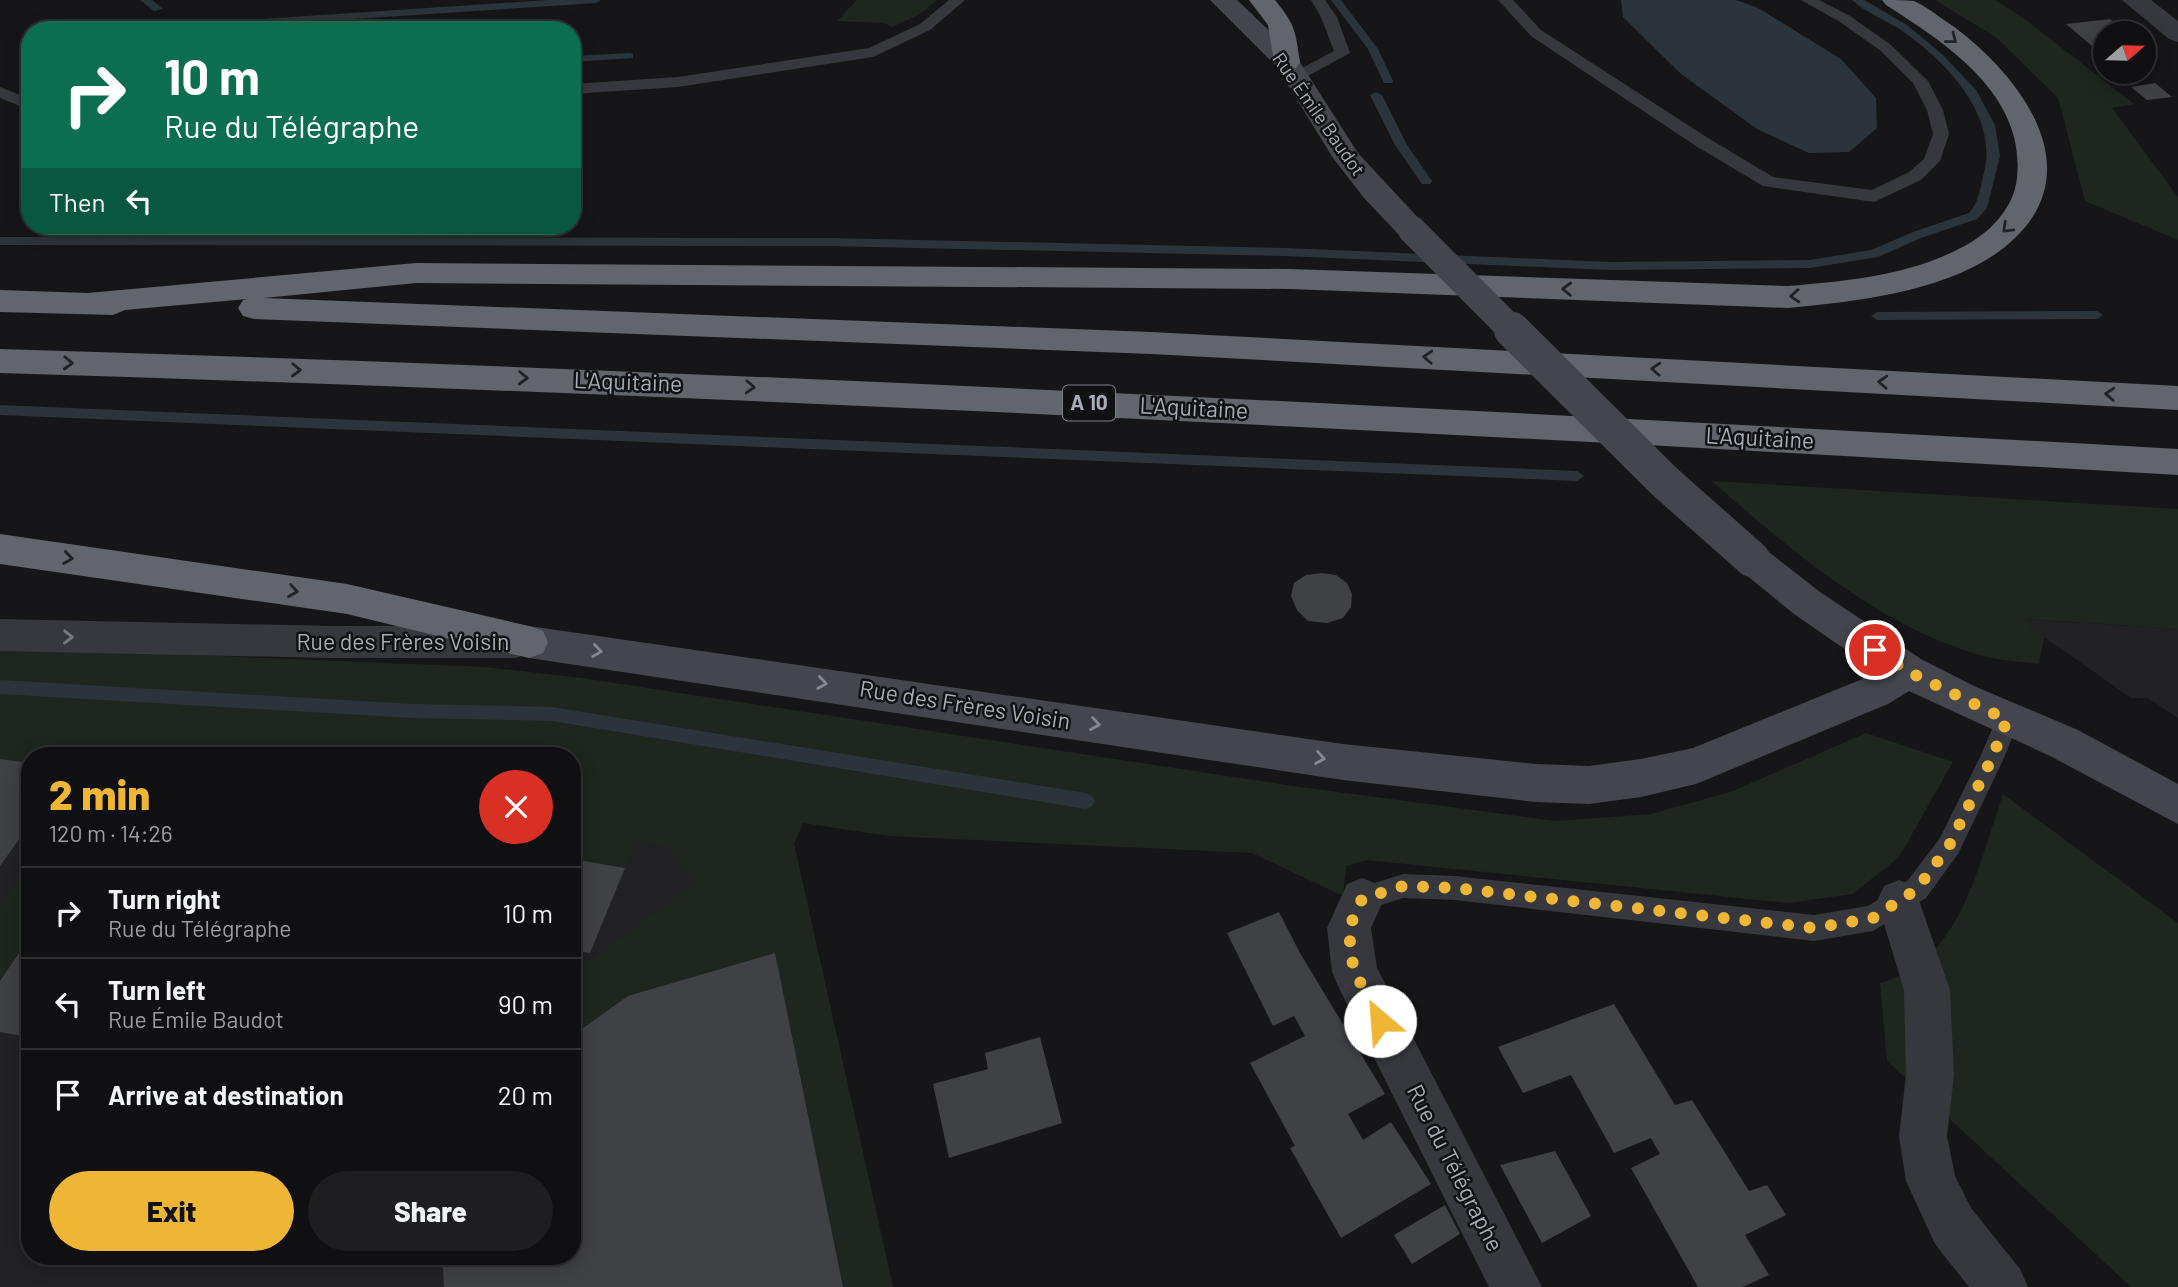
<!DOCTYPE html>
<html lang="en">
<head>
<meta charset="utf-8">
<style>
	body { margin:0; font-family:Barlow,sans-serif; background:#1e1e20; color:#f1f3f6; height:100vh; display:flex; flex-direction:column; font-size:26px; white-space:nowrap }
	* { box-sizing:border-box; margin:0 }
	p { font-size:23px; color:#9c9d9f }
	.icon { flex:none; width:38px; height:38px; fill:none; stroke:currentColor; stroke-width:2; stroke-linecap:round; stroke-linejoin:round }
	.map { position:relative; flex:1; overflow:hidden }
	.side { position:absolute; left:21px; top:747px; width:560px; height:518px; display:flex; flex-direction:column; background:#101012; border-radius:28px; box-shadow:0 4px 18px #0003,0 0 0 2px #303032 }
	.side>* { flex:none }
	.guide { position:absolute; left:21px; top:21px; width:560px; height:214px; border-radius:28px; box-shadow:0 4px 18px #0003,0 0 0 2px #303032; background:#0b6e4f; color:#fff; overflow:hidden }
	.needle { width:46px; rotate:70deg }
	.fabs { position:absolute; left:2093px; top:21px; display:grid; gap:14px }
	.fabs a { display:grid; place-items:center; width:63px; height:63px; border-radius:50%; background:#101012; box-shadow:0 4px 18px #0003,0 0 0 2px #303032; font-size:35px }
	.pin { position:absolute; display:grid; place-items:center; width:60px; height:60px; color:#fff; margin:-30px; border:4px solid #fff; border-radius:50%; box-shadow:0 2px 7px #0007 }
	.me { position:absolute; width:77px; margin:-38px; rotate:333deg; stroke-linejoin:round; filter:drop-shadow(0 0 5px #0008) }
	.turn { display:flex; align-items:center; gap:24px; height:147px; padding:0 28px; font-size:32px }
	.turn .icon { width:91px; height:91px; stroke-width:2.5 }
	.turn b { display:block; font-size:49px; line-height:60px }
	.then { display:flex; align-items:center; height:66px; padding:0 28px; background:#0003; gap:14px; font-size:26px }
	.round { display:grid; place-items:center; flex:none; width:74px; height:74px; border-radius:37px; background:#1e1e20 }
	.headline { display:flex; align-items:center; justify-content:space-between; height:119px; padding:0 28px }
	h1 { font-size:42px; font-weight:800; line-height:52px; color:#efb636 }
	.cta { display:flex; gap:14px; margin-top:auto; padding:14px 28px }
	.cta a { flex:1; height:80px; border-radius:42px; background:#efb636; color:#111; font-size:28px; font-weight:800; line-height:80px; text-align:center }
	.cta a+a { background:#1e1e20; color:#f1f3f6 }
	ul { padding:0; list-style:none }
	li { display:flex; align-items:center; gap:21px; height:91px; padding:0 28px; border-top:2px solid #303032 }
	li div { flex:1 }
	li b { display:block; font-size:26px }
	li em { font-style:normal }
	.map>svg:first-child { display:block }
</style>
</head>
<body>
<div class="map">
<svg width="2178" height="1287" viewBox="0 0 2178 1287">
	<rect width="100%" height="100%" fill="#161618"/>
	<path fill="#222225" d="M2026,619L2178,629V718L2148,698H2131L2030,627Z
		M0,693L30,756V1256H572V802L794,844L893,1287H0Z"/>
	<path fill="#1e261f" d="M857,0H937L920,14L892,27L884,23L837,21Z
		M1935,0H1995L2022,17L2134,104L2112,108L2178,197V240L2085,201L2058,98L1997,38Z
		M1712,481L2178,509V629L2027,619L2030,627L2044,637L2039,664C2024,662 2007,661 1991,658C1886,632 1792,552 1712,481Z
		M0,647L486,667L582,678L1293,786L1556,821L1651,814L1733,791L1866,733L1953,762L1899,857L1853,894L1788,903L1367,860L1346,866L1343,896L1252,853L888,836L803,823L794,844L893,1287H843L775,953L572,1036V973L695,883L669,847L637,841L625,868L572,859V756H30V763L0,759Z
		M2003,794L2178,923V1287H2131L1887,1061L1880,983C1961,963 1979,862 2003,794Z
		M30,864V937L0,981V907Z"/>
	<path fill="#2c343b" d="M1621,0H1736L1758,8L1841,59L1876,98L1877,128L1849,152L1809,153L1757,129L1681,74L1623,17Z"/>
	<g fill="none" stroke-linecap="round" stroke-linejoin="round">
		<path fill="#2c343b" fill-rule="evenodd" d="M140,0H152L163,9L154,11Z
			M549,0H601L596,3L217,28L212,25L217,22Z
			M1331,0H1341L1378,49L1393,81L1392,83H1384L1368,49Z
			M1852,0H1864L1907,25L1943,55L1976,90L1995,125L2000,156L1987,208L1977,219L1921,238L1878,257L1810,268L1610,270L1285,256L830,246L0,245V237L830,238L1285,248L1610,262L1810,260L1871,250L1913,232L1969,213C1979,203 1980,187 1984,173C1999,114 1944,59 1898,28C1883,19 1865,12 1852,0Z
			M175,26L180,30H153L158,27Z
			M629,53L633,54V58L572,62V56Z
			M1376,92L1382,95L1407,145L1432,181L1430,184H1422L1395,145L1370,95Z
			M2097,311L2103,315L2097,319L1877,320L1871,316L1877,312Z
			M0,405L1577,471L1584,476L1577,481L0,415Z
			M0,680L413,704L552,707L1086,793L1092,796L1095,801L1092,806L1086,809L552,721L413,718L0,694Z"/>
	</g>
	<path fill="#404145" d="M2110,19L2128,33H2105V57L2066,24Z
		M2155,83L2172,97L2147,100L2131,87Z
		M1321,573L1336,575L1347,583L1352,594L1351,607L1343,618L1327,623L1308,621L1297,610L1291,596L1294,583L1306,575Z
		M0,759L30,763V824L0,866Z
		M572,859L625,868L590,953L572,950Z
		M1279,912L1300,953L1385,1094L1348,1114L1363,1140L1391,1122L1431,1184L1341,1238L1290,1148L1295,1146L1250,1063L1305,1036L1294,1016L1273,1026L1227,933Z
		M30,937V1037L0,1032V981Z
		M775,953L843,1287H444L442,1256H572V1036L628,996Z
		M1614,1004L1675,1105L1692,1100L1749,1191L1767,1185L1786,1215L1745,1235L1769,1275L1743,1287H1698L1631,1168L1660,1154L1651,1138L1614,1153L1571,1075L1523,1093L1498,1047Z
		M1040,1037L1062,1123L949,1158L933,1084L988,1069L985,1053Z
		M1555,1151L1591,1216L1542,1243L1500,1165Z
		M1445,1205L1460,1234L1412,1264L1394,1235Z"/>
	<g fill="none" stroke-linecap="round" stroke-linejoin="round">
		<path fill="#37383d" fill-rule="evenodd" d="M949,0H965L930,30L873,57L678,87L572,94V84L678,77L869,48L920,24Z
			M1311,0H1325L1337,17L1350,53L1297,82L1289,77L1291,74L1334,51L1321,17Z
			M1498,0H1513L1541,30L1708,138L1773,177L1872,190L1909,172L1924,159L1933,134L1927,110L1913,83L1881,51L1840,22L1801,0H1819L1850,16L1891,45L1928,81L1943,110L1949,134L1940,161L1921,180L1874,202L1763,186L1696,146L1531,36Z
			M0,87L30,99V110L0,98Z
			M2007,710L2015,713L2019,720L2004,758L1958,854L1926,898L1873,931L1814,941L1455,900L1403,898L1362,911L1353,908L1349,899L1353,890L1403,874L1455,876L1814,915L1868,906L1908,880L1940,838L1981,755L1999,713Z"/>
		<path fill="#37383d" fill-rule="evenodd" d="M2122,0H2151L2178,21V42L2169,39Z
			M0,619L331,626H516L530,631L535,642L530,653L516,658H331L0,651Z
			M1362,878L1377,884L1384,899L1371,928L1377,968L1542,1287H1489L1339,988L1332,972L1327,928L1347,884Z
			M1899,880L1914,886L1950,990L1954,1075L1947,1136L1955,1176L1971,1208L2020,1269L2028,1287H1969L1935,1244L1906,1181L1899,1136L1906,1075L1904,990L1877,901L1884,886Z"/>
		<path fill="#45464d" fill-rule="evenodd" d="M1210,0H1237L1296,56L1358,153L1423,223L1427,230L1423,237L1412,240L1401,237L1364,198L1333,158L1277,67Z
			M1752,544L1765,549L1820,592L1921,659L1974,686L2078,730L2178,784V824L2050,756L1909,691L1888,704L1696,784L1641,797L1589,804L1536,802L1343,780L529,658L515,653L510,642L515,631L529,626L1343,744L1536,764L1589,766L1641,759L1693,748L1860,680L1875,670L1794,614L1739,569L1734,559L1739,549Z"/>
		<path fill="#63656d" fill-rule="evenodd" d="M1249,0H1275C1296,26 1295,30 1300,62L1296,68L1287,70L1278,68L1274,62L1268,25Z
			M1882,0C1892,0 1906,0 1914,1C1926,6 1939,17 1950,24C2016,71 2092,166 2014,239C1959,291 1860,301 1788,308L1290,289L416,283L264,298L1151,332L2178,386V410L1151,354L254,319L243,316L238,308L243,300L247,299L125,310L113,315L0,312V290L88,293L416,263L1290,269L1788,286C1849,281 1914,275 1968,244C1993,230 2014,206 2017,178C2026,95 1947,44 1886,5Z
			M0,349C727,371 1452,408 2178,449V475C1452,433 727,395 0,373Z
			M0,534L347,584L529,626L543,631L548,642L543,653L529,658L347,614L0,564Z"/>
		<path stroke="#45464d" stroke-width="28" d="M1412,230L1514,332"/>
		<path stroke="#45464d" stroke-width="36" d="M1512,330L1664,481L1752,559"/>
	</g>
	<defs><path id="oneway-chevron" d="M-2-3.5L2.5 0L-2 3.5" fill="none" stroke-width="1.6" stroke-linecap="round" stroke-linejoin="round" transform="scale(1.75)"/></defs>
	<g stroke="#212225">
		<use href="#oneway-chevron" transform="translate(1952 39) rotate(38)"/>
		<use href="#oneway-chevron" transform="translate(2007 228) rotate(136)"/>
		<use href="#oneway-chevron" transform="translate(1567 289) rotate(-178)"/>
		<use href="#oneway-chevron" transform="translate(1795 296) rotate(176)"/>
		<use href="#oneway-chevron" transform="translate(1428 357) rotate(-177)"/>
		<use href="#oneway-chevron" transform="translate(68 363) rotate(2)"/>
		<use href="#oneway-chevron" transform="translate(1656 369) rotate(-177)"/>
		<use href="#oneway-chevron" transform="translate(296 370) rotate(2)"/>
		<use href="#oneway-chevron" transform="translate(523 378) rotate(2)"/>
		<use href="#oneway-chevron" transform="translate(1883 382) rotate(-177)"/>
		<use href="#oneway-chevron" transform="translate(750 387) rotate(3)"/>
		<use href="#oneway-chevron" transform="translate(2110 394) rotate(-177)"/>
		<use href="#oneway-chevron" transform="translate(68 558) rotate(8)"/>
		<use href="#oneway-chevron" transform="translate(293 591) rotate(9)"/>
	</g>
	<use stroke="#757880" href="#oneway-chevron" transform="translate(68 637) rotate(1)"/>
	<g stroke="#858892">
		<use href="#oneway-chevron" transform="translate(597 651) rotate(8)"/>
		<use href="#oneway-chevron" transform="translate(822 683) rotate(8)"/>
		<use href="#oneway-chevron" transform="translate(1095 724) rotate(9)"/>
		<use href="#oneway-chevron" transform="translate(1320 758) rotate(9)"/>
	</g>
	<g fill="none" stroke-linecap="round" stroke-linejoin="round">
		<path stroke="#efb636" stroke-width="12" stroke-dasharray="0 21.6" d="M1380,1021L1355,972L1351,956L1349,928L1362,899L1403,886L1455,888L1814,928L1873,918L1917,889L1949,846L1992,758L2007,720L1907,671L1875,650"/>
	</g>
	<g text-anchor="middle" stroke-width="5" stroke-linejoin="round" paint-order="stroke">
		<g font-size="19" fill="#a8acb7" stroke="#111113">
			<text transform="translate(1319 114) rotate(55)" y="7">Rue Émile Baudot</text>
		</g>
		<rect fill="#111113" stroke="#7b7e86" stroke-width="2" x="1063" y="385.5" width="52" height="35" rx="5"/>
		<g font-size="21" font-weight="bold" fill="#a8acb7">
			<text x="1089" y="410">A 10</text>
		</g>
		<g font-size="23" fill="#a8acb7" stroke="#111113">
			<text transform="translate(628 382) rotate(2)" y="8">L'Aquitaine</text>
			<text transform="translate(1194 408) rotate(3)" y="8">L'Aquitaine</text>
			<text transform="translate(1760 438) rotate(3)" y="8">L'Aquitaine</text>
			<text x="403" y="650">Rue des Frères Voisin</text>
			<text transform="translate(965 705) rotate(9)" y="8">Rue des Frères Voisin</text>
			<text transform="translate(1455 1168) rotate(63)" y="8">Rue du Télégraphe</text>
		</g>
	</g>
</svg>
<div class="fabs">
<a><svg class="needle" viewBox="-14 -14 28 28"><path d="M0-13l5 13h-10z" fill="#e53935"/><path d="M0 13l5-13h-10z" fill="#9c9d9f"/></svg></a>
</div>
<div class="pin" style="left:1875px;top:650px;background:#d93025"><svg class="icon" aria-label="arrive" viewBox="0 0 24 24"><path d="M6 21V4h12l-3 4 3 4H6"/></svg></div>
<svg class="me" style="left:1380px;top:1021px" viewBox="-20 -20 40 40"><circle r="19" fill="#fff"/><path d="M0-13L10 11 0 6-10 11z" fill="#efb636"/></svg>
<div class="guide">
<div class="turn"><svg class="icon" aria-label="right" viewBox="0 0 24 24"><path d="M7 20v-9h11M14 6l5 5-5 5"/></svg><div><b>10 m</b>Rue du Télégraphe</div></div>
<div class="then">Then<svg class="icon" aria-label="left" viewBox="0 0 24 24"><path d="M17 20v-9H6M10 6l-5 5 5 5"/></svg></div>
</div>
<section class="side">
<div class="headline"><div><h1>2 min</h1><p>120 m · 14:26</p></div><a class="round" style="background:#d93025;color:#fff"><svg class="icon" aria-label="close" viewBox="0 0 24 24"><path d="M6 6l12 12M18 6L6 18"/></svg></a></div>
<ul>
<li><svg class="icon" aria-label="right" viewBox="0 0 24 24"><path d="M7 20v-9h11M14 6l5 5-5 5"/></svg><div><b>Turn right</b><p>Rue du Télégraphe</p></div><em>10 m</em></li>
<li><svg class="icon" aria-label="left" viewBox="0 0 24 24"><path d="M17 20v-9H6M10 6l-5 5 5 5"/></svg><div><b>Turn left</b><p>Rue Émile Baudot</p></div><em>90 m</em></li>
<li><svg class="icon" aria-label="arrive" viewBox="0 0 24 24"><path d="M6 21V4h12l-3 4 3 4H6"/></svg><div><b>Arrive at destination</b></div><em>20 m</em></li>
</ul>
<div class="cta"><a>Exit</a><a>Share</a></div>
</section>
</div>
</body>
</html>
